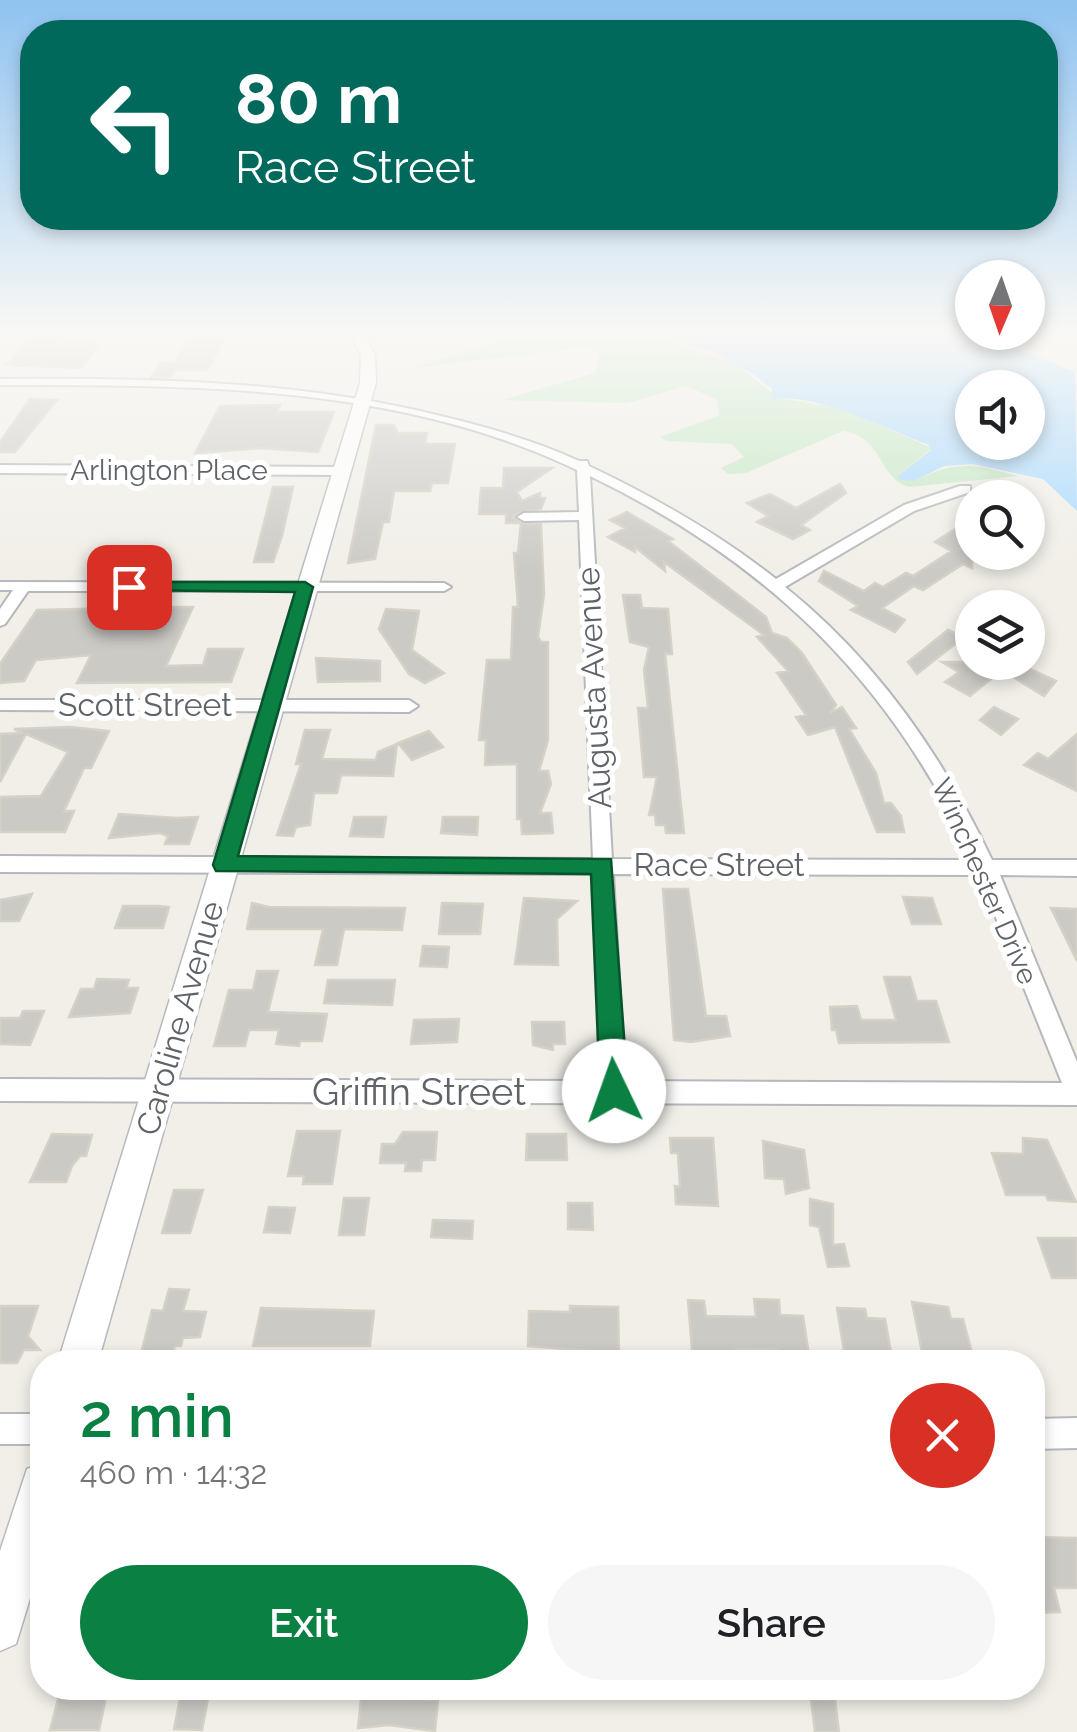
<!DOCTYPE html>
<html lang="en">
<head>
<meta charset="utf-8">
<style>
	body { margin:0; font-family:Raleway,sans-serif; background:#f6f6f6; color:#202124; height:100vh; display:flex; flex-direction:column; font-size:38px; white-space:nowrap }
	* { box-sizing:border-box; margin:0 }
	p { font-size:32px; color:#757577 }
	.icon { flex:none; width:55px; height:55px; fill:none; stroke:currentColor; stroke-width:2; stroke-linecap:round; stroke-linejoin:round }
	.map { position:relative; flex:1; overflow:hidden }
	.drawer { position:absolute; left:30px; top:1350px; width:1015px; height:350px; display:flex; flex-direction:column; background:#fff; border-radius:40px; box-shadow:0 5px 15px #0003 }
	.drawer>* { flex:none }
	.top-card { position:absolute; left:20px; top:20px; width:1038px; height:210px; border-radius:40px; box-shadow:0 5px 15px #0003; background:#00695c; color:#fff; overflow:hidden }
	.needle { width:65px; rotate:182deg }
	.fabs { position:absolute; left:955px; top:260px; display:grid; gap:20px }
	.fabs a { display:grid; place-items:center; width:90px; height:90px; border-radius:50%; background:#fff; box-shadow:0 5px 15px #0003; font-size:50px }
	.pin { position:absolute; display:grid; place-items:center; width:85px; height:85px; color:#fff; margin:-42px; border-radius:20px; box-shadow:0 5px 15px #0006 }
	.me { position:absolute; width:110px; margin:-55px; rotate:357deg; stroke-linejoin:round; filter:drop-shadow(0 0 8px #0008) }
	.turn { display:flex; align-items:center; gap:35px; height:210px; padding:0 50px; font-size:45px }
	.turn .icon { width:130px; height:130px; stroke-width:2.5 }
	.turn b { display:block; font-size:70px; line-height:85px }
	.round { display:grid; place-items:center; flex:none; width:105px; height:105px; border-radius:52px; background:#f6f6f6 }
	.summary { display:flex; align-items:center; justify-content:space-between; height:170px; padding:0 50px }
	h1 { font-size:60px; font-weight:600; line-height:75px; color:#0b8043 }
	.primary-button { display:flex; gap:20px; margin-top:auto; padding:20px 50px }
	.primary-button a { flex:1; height:115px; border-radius:60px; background:#0b8043; color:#fff; font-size:40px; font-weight:600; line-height:115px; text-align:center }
	.primary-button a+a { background:#f6f6f6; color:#202124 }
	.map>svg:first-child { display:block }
</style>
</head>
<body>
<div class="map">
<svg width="1077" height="1732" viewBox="0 0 1077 1732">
	<rect width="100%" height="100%" fill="#f1efe8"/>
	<path fill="#c5e8c5" d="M518,329H661L691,349L736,364L778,398L841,408L932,448L898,476L914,481C958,460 972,464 1018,476L909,487C877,477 884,437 843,431L746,473L728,474L721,468L744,457L732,444L667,441L660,437L720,415L716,399L686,386L627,403L502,400L595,373L600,352L586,347L412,368L494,342Z"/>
	<path fill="#aadaff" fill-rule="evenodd" d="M661,329H937L1015,348L1075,372L1077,511L1043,479L973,464L944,466L914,481L900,480L898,476L931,450L929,445C892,431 807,389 771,400L772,389C756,377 743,363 722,364L729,361C709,345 681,348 661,329ZM972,388H1028V442H972Z"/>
	<path fill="#cccac5" stroke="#d6d1c6" stroke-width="2.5" d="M31,338H63L58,343L99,344L81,368L7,365Z
		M189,338H225L207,370H176L171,377H151L161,362H174Z
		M30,399L57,400L15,452H0V442Z
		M280,405L277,412H334L318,452L261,448L195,453L220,406Z
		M376,425H394L398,433H427L425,444H455L448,483H432L430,491H394L389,522H383L375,559L348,563Z
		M504,468H552L517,492L522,501L540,493V498H545L541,509L515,514L513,518L520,523H506V514H479L481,488H503Z
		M840,484L846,493L801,525L810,530L793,539L757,522L768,516L747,503L770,494L796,508Z
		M273,487H293L282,536L273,562H254Z
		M627,512L673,539L668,541L766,617L772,633L787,638L802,653L836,705L830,713L842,707L856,728L849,729L876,773L884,803H891L901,816L904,832H877L835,727L808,735L796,717L806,715L777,673L788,671L757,637L764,635L664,562L665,571L635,547V552L608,537L625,528L610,520Z
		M972,518V568L963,564L923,590L914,586L882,608L905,620L895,632L851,610L858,606L819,581L824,571L864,591L875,583L883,587L906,573L913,576L951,551L935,542Z
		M521,523L541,524L544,594L538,637L541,642H548V740L539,771H548L551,784L540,813H551L553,833L530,834H522L521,819H517V764L485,765L486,740H479L487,660H511L513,607H518L514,553H518Z
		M623,595H640L642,608L668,609L672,654H665L684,833H666L665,825H656L655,815H649L657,777H644L638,708H648L644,670L649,647L630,642Z
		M169,607H193L166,666L203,665L208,649H243L231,682L77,683L91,655L36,660L24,681L0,683V664L37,610Z
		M386,609L419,611L412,650L444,673L425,683L409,674L379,629Z
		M948,630L964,637L917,674L908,662Z
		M316,658L380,661V681L318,682Z
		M942,662H1015L1056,681L1044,696L1002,670L970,696L945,682L959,672Z
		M994,707L1018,719L1001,735L980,720Z
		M70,727L109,731L91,768H84L64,811H74L65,832H0V797L41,796L68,752L26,734L0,782V734L23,733L14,729Z
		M305,730H330L322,759L376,760L378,752L397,744L393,776L341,775L337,793H314L310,825L296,827L293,836L277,835L301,764H296Z
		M429,731L443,747L412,760L398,743Z
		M1077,734V791L1024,765L1038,753L1048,759Z
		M119,814L176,818L198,817L189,844H165L168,836L160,833L109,838Z
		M354,817H386L383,837L350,836Z
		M443,817H478L477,835L441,833Z
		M663,889H688L706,1016H726L730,1036L691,1042L674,1040Z
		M32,894L19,921H0V900Z
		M903,897L932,898L941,924H912Z
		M524,898L577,901L557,919L558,965L515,964Z
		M252,903L269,907L405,908L402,930L344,929L337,965H315L323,929H247Z
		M442,903L483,904L480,934H439Z
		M123,906H158L169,907L163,928H115Z
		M1051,908L1077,909V961Z
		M423,946L449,947L447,967L420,966Z
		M257,971H278L268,1012L327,1014L322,1041H300L299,1046L276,1044L279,1030H249L245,1046H214L229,990H253Z
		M884,977H910L917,1001H936L949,1042L839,1043L836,1030H832L830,1007L857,1006L861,1020H896Z
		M97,979L129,980L126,988H138L130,1013L69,1017L81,989H94Z
		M328,980H395L392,1005L324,1003Z
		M23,1011H44L30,1045L0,1044V1018H20Z
		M459,1019L457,1042L411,1044L414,1020Z
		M532,1022H564L565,1044H553V1050L533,1045Z
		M297,1131H340L332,1184H303L304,1176H288Z
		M403,1132H437L435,1160H422L421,1171H405L406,1163H380L382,1144H395Z
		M52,1134L92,1135L86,1156H80L72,1166L66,1182H30Z
		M527,1134H566L567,1160H526Z
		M670,1138H713L718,1206L676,1204L675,1186L680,1187L678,1153H671Z
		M1023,1138L1047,1140L1076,1202L1048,1200L1046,1195H1006L992,1153L1023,1154Z
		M763,1141L804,1150L809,1188L786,1194L784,1179L765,1178Z
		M174,1190H203L190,1233H162Z
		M344,1198H369L364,1235H339Z
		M810,1199L833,1204V1245L844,1244L849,1266L828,1267L819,1227L810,1225Z
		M568,1203H592L593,1230L568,1229Z
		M269,1207L295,1208L290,1233L264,1232Z
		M433,1220L473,1221L472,1239L431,1237Z
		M1038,1238H1077V1278H1052Z
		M169,1289L189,1290L183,1311L206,1312L200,1337L183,1338L181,1346H175L171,1358L139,1362L152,1310L163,1311Z
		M754,1299L779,1300L780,1315L803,1316L809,1356L779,1360L778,1350L740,1349L717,1355L692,1350L688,1300L704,1301L706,1316L756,1317Z
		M912,1302L948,1307L951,1319H963L972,1353H958L960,1361H942L939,1352H922Z
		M0,1306H38L28,1336L40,1350H24L17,1363H0Z
		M570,1306L618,1307L619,1353L528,1346L529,1311L570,1312Z
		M261,1308L374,1311L370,1346H253Z
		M837,1308L865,1309L867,1318L885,1319L891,1352H878L880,1361L860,1360L859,1352L844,1351Z
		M1032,1537L1077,1538V1588H1054L1060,1612L1032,1613Z
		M61,1688H108L99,1730H50Z
		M182,1688H210L202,1730L174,1729Z
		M362,1688L393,1690L392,1698L438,1700L435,1731L389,1725L358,1728Z
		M811,1699L835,1700L839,1732H815Z"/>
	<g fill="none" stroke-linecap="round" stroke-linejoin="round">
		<g stroke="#b5b8bc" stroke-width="4">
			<path id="street" d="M215,329H225L218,335L213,332Z
				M0,379C149,378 295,380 441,416C487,427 536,441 579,461H587L589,466C656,498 718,533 776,579L904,505L960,486H970V492L914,511L785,587C875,659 943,756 992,860H1077V876L1000,875L1077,1062V1105L0,1101V1079L602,1081L593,874L0,872V856L593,859L579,520L524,521L517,517L524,513L579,512L577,470C398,384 194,385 0,385ZM590,476C766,561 891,680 973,860L612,859ZM613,874L979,875L1062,1083L625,1081Z
				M0,465L339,467L345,471L339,475L0,473Z
				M0,582L444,583L451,587L444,591H28L5,624L0,626V609L13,590H0Z
				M0,700H409L418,706L409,712L0,710Z
				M0,1414H42V1444H0Z
				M1077,1418V1448L1032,1449V1419Z"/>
		</g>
		<g stroke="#b6babf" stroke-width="3">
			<path id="secondary" d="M348,329H362L375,355L376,383L98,1362H58L360,383L361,355Z
				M42,1463V1559L16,1644L0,1651V1551L27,1469Z"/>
		</g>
		<use href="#street" fill="#fff" fill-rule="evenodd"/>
		<use href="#secondary" fill="#fff" fill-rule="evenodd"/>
	</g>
	<linearGradient id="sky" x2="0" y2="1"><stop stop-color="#8fc3f1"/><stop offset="0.58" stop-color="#f9f8f5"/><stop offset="1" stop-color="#f9f8f5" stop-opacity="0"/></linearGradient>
	<rect width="1077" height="572" fill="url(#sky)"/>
	<path fill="#0b8043" stroke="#07532c" stroke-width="2.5" d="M129,582H305L313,587L238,856L611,859L628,1091L624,1100L614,1104L604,1100L600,1091L591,874L216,871L213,865L295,592L123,590V583Z"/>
	<g text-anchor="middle" stroke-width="10" stroke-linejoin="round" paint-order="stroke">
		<g font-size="28" fill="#5f6368" stroke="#fff">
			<text x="169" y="480">Arlington Place</text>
			<text transform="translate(985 881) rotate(66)" y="10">Winchester Drive</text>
		</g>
		<g font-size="32" fill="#5f6368" stroke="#fff">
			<text transform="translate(594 688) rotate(-93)" y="11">Augusta Avenue</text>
			<text x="145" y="716">Scott Street</text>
			<text x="719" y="876">Race Street</text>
			<text transform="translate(180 1018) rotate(-74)" y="11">Caroline Avenue</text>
		</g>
		<g font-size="38" fill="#5f6368" stroke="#fff">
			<text x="419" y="1105">Griffin Street</text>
		</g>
	</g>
</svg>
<div class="fabs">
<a><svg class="needle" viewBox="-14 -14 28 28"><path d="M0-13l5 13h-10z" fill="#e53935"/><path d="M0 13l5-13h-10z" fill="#757577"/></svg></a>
<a><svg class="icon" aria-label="sound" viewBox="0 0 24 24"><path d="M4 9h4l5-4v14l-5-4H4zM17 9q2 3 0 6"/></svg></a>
<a><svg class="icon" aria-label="search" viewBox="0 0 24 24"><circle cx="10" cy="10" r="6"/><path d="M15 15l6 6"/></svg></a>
<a><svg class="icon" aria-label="layers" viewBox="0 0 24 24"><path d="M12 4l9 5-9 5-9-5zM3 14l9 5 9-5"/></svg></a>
</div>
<div class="pin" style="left:129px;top:587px;background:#d93025"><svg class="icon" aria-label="arrive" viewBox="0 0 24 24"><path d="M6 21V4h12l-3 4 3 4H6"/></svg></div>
<svg class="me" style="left:614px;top:1091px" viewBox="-20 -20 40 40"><circle r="19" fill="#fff"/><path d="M0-13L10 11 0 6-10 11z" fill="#0b8043"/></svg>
<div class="top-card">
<div class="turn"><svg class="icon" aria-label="left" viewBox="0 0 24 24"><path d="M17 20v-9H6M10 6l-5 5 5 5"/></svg><div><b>80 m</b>Race Street</div></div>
</div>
<section class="drawer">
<div class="summary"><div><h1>2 min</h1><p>460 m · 14:32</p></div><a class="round" style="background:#d93025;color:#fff"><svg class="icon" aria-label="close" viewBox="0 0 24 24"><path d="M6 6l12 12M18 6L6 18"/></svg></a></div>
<div class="primary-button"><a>Exit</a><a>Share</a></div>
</section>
</div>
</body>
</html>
